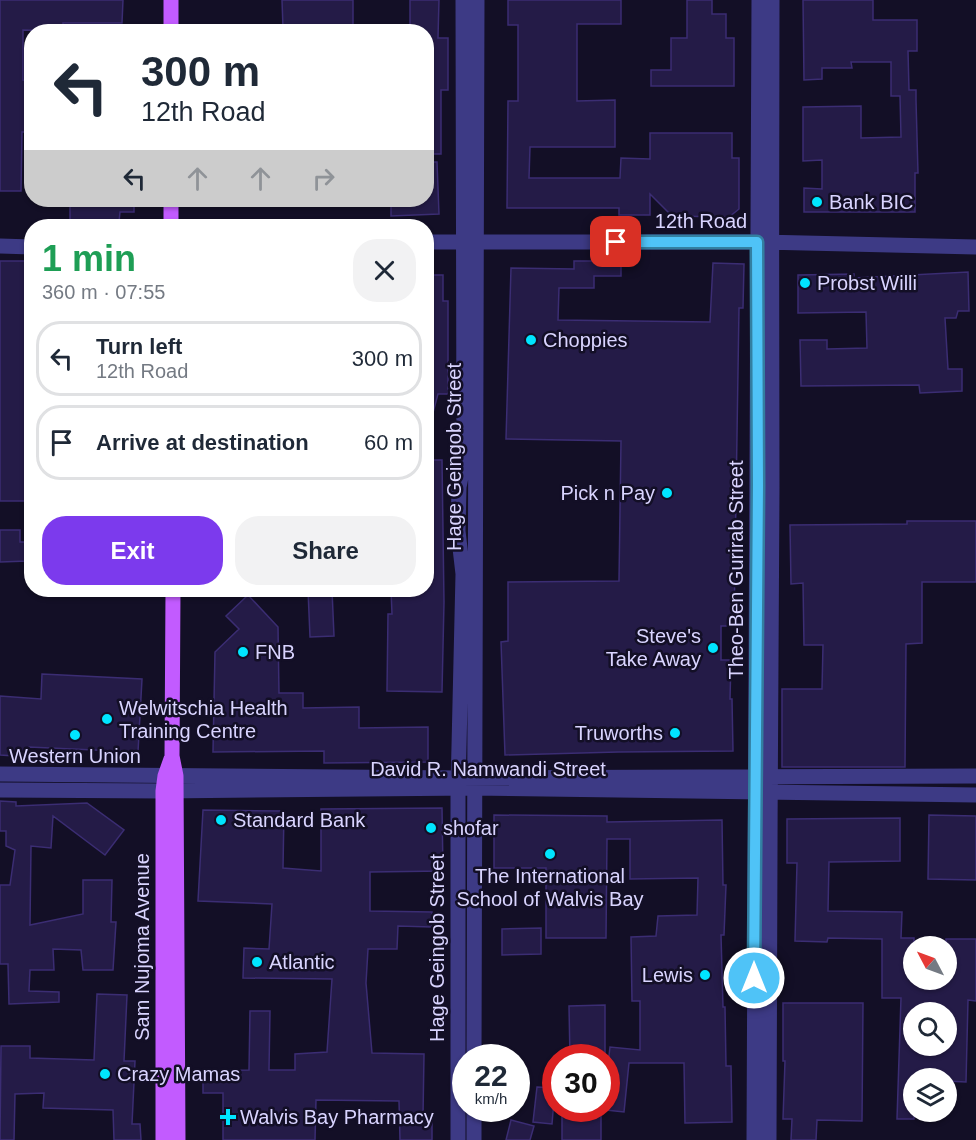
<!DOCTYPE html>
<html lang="en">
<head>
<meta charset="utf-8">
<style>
	body { margin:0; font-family:Helvetica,sans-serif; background:#f2f2f3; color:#1f2937; height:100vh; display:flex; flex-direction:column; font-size:22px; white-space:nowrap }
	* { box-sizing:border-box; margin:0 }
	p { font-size:20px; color:#747a83 }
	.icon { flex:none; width:33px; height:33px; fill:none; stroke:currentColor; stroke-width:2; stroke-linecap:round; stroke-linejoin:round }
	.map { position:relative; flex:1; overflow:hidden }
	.sheet { position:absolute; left:24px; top:219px; width:410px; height:378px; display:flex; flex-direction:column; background:#fff; border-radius:24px; box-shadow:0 2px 4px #0004 }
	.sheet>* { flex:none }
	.hud { position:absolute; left:24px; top:24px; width:410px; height:183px; border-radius:24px; box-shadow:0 2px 4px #0004; background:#fff; color:#1f2937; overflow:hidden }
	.needle { width:39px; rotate:311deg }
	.tools { position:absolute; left:903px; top:936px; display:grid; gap:12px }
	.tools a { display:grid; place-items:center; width:54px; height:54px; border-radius:50%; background:#fff; box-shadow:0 2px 4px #0004; font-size:30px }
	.speed { position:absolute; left:452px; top:1044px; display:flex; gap:12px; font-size:30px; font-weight:700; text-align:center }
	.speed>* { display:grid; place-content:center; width:78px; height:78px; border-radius:50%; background:#fff; box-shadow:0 2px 4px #0004; line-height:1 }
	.speed small { font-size:15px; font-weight:400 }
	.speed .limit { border:9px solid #d22; background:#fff; color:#111 }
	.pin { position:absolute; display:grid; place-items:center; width:51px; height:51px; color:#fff; margin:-26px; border-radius:12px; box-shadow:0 3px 9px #0006 }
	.me { position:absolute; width:66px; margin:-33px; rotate:0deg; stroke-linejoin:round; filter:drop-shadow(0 0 4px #0008) }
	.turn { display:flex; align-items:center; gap:21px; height:126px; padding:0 18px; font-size:27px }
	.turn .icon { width:78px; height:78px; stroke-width:2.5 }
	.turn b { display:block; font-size:42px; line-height:51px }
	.lanes { display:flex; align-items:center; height:57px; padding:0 18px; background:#0003; justify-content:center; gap:30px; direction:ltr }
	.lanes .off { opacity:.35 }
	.round { display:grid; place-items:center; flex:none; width:63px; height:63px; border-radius:24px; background:#f2f2f3 }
	.headline { display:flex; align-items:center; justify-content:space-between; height:102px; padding:0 18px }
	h1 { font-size:36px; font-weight:700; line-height:45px; color:#1e9e55 }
	.action { display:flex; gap:12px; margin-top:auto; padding:12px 18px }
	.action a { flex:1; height:69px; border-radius:24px; background:#7c3aed; color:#fff; font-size:24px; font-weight:700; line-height:69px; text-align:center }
	.action a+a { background:#f2f2f3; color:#1f2937 }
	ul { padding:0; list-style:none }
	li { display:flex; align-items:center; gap:18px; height:75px; margin:0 12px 9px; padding:0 6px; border:3px solid #e0e1e3; border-radius:24px }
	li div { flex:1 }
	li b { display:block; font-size:22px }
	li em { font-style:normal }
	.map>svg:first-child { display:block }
</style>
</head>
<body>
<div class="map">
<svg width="976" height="1140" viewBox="0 0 976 1140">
	<rect width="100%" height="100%" fill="#130f26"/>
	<path fill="#241b47" stroke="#3b2d73" stroke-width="1.5" fill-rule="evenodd" d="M0,0H123L122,23H63V31L23,30V80L32,81V132H22L21,191H0Z
		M282,0H353V28H283Z
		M410,0H439L438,38H448V90H441V154H426V32H410Z
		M508,0H621V24H577V101L615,100V147H530L529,178H620L621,158L650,159V133H732V158H739V209L729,217L672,216L650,194V215H619V208H507L508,101H518V25H508Z
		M687,0H712V14H726V38H734V86H651V70H671V38H687Z
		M803,0H873V20H917V51H908L909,90H916V100L918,173H915V212H804V188L822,189V160L803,161V107L861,106V138L901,137L900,96H891V62H851L852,68H822V79L804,80Z
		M426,162H437L439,214L391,216V200H426Z
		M70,200H134V212H120L119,222H70Z
		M0,261H32V438H26V501H0Z
		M574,261H621V276H594V288H559L558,320L710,322L713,263L744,264L743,308H739L734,626H721V660H731L730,699H732L733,751L618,752L505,755L501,642L508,641V582L619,581L621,441L506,439L511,268L574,269Z
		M968,272L969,311H958L956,318H945L948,369H962V391L920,393L919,385L801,386L800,340H827V349L867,348L866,312L798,313V275L854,274V278Z
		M426,275H443V301H448V394H438L431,420H426Z
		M426,460H442L444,602L442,692L387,691L388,614H392L391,590H426Z
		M907,521H976V582H922V643L906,644L905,767H782V689H822L823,645H804L803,583L791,584L790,525L907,524Z
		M0,530H20V542H28V561L0,562Z
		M308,590H332L334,636L310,637Z
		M248,595L278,627L279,693H303V708L359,707V728L428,727V762L324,763V751L213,752L215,652L239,629L226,616Z
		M42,674L142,679L138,752L29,747L28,757L0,755V696L41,699Z
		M0,801L16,802V806L87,803L124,830L105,855L53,816L51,848L31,846L30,925L83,914V880H112L111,922H116L113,970H83L81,950L53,949L54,970H30L29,991L59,992V1002L9,1004L8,964H0V885H10L15,850L6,846V831H0Z
		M442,808L443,871L370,872V911L432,912V927L398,926L397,949H368L366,983L372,1053L424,1054L423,1116L432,1114V1140H400L399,1101L316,1100L315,1140H223V1093H203V1071L249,1070L250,1011H270L269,1070H295V1054L327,1052L332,979L243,978L244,948L269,949L272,904L198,901L203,810L284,811L283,868L321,871V809Z
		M494,815L607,816V822L722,820L723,885H726L724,935H721L723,1007H725L726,1066H731L732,1122L685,1123L684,1063H629L624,1112L606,1110V1082L610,1047L640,1050V1001H632L631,937L656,936L658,916L697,915L698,878L630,879V839H607L606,938H546V868H494Z
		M929,815L976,816V880L928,879Z
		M900,818V861L829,862L828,911L902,912L901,938H914V980H946V939H976V1001L968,1000L966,1082L946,1081V1078H914V1119H897L901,998H882V939L828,938L827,942L795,941L797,863H787V819ZM914,1012H946V1046H914Z
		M541,928V954L502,955V929Z
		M97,994L127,995L124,1061H135L132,1124H140L141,1140H114L113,1110L43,1108L44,1093L15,1094L14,1140H0L1,1046H30V1058L94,1060Z
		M783,1003H863L862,1121L817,1120L816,1140H791L792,1119H783L785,1061H783Z
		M605,1005V1058H570L569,1006Z
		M537,1087L555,1088L552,1124L533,1122Z
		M562,1113L601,1116V1140H562Z
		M511,1120L534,1126L530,1140H506Z"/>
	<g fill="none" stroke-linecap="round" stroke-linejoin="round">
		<path stroke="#3d3a85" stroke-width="15" d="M426,242H757L976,247
			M0,246L32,247
			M0,774L459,778L976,776
			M0,790L163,791L473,788L976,795
			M474,1058L477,0
			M474,1108V1140
			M458,1140V789L463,574L458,531L459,487L464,462L463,0
			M754,1140L759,0
			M769,1140C769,922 771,705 772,487C772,325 771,162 772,0"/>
		<path stroke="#c25bff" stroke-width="15" d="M171,0V32
			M171,200V226
			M173,590L172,756L176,776L178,1140
			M163,1140V791L165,776L171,759"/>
	</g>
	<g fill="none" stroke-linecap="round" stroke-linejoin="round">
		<g stroke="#337fa1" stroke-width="15">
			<path id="route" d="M616,242H757L758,485L754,978"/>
		</g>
		<use href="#route" stroke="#4fc3f7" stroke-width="10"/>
	</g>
	<g fill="#00e5ff" stroke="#130f26" stroke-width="2">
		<circle cx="817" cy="202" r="6"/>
		<circle cx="805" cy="283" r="6"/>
		<circle cx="531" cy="340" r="6"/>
		<circle cx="667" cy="493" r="6"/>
		<circle cx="713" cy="648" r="6"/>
		<circle cx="243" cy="652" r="6"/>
		<circle cx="107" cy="719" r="6"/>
		<circle cx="675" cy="733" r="6"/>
		<circle cx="75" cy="735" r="6"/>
		<circle cx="221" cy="820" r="6"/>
		<circle cx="431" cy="828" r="6"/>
		<circle cx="550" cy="854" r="6"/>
		<circle cx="257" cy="962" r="6"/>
		<circle cx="705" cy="975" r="6"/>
		<circle cx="105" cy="1074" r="6"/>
		<path d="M225 1108h6v6h6v6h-6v6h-6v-6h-6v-6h6z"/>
	</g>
	<g text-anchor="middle" stroke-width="5" stroke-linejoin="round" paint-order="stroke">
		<g font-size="20" fill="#d9d4ff" stroke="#130f26" text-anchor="start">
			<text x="829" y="209">Bank BIC</text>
			<text x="817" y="290">Probst Willi</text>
			<text x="543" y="347">Choppies</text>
			<text x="655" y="500" text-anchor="end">Pick n Pay</text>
			<text x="701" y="643" text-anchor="end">Steve's<tspan x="701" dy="23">Take Away</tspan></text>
			<text x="255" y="659">FNB</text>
			<text x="119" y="715">Welwitschia Health<tspan x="119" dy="23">Training Centre</tspan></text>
			<text x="663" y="740" text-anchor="end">Truworths</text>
			<text x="75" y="763" text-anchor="middle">Western Union</text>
			<text x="233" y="827">Standard Bank</text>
			<text x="443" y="835">shofar</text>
			<text x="550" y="883" text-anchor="middle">The International<tspan x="550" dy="23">School of Walvis Bay</tspan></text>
			<text x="269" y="969">Atlantic</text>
			<text x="693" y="982" text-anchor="end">Lewis</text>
			<text x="117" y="1081">Crazy Mamas</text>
			<text x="240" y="1124">Walvis Bay Pharmacy</text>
		</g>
		<g font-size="20" fill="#d9d4ff" stroke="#130f26">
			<text x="701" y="228">12th Road</text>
			<text transform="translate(454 457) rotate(-90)" y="7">Hage Geingob Street</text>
			<text transform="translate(736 570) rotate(-90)" y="7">Theo-Ben Gurirab Street</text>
			<text x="488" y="776">David R. Namwandi Street</text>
			<text transform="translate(142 947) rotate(-90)" y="7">Sam Nujoma Avenue</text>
			<text transform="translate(437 948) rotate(-90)" y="7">Hage Geingob Street</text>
		</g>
	</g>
</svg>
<div class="tools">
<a><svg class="needle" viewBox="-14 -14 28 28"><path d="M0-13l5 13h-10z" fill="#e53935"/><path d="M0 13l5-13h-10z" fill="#747a83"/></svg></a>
<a><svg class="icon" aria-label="search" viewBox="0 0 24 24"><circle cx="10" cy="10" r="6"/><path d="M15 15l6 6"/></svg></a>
<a><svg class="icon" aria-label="layers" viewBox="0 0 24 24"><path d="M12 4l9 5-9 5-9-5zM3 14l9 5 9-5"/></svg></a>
</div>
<div class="speed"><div>22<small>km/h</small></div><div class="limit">30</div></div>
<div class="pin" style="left:616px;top:242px;background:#d93025"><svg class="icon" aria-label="arrive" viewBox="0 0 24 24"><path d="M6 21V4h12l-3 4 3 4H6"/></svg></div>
<svg class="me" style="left:754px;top:978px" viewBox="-20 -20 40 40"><circle r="17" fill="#4fc3f7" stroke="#fff" stroke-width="3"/><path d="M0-11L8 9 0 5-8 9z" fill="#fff"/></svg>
<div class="hud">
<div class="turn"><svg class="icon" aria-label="left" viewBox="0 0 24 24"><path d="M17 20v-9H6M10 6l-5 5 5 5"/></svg><div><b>300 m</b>12th Road</div></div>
<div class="lanes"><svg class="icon" aria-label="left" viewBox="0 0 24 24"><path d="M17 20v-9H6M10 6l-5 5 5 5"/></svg><svg class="icon off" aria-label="ahead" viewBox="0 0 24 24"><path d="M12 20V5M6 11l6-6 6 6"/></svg><svg class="icon off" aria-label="ahead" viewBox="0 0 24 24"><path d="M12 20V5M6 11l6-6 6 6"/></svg><svg class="icon off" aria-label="right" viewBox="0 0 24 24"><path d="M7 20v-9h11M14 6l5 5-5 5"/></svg></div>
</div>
<section class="sheet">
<div class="headline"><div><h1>1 min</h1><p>360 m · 07:55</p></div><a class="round"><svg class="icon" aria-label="close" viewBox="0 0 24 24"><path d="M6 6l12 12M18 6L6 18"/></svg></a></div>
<ul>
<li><svg class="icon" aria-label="left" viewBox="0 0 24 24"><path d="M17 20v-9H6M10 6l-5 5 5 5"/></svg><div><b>Turn left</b><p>12th Road</p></div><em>300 m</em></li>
<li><svg class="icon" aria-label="arrive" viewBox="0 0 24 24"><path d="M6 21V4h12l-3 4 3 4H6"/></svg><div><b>Arrive at destination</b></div><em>60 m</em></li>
</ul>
<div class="action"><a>Exit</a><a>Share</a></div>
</section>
</div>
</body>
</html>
